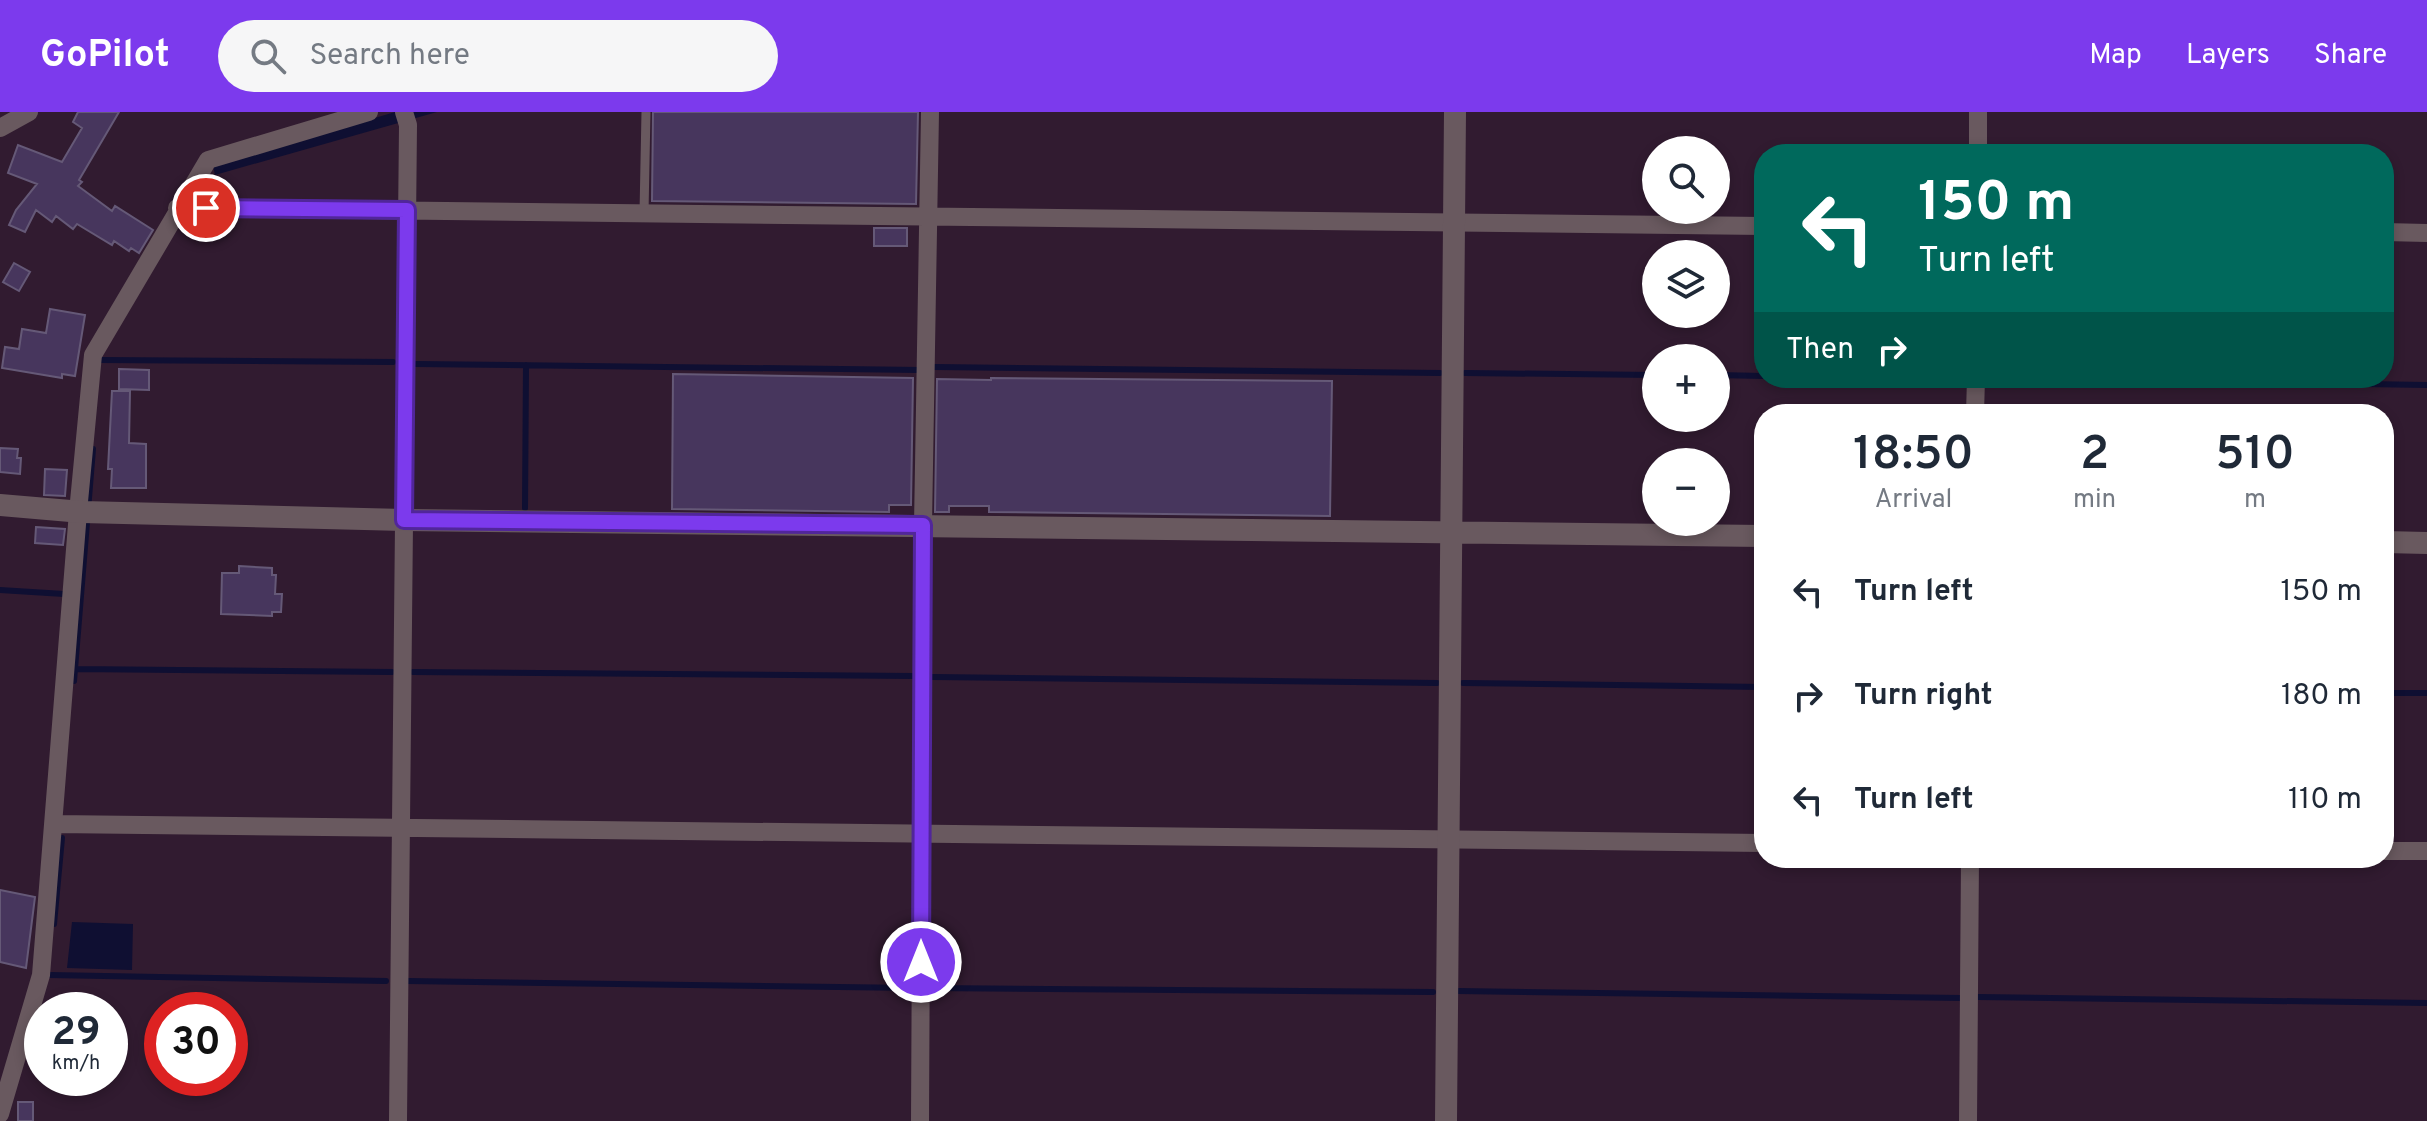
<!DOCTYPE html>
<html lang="en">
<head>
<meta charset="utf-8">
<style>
	body { margin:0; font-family:Overpass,sans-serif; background:#f6f6f7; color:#1f2937; height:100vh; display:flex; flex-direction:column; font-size:30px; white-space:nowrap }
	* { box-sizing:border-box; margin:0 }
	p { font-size:26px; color:#747a83 }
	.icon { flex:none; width:44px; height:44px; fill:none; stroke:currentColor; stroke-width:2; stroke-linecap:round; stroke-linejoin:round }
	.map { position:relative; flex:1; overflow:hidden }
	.sheet { position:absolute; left:1754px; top:292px; width:640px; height:464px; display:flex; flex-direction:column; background:#fff; border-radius:32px; box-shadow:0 4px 12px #0003 }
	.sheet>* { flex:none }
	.hud { position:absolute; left:1754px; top:32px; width:640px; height:244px; border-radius:32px; box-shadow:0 4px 12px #0003; background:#00695c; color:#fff; overflow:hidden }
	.tools { position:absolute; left:1642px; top:24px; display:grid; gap:16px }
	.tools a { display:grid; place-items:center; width:88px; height:88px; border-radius:50%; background:#fff; box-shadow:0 4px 12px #0003; font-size:40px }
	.speed { position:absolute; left:24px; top:880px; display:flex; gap:16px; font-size:40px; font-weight:700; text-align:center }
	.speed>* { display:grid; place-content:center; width:104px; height:104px; border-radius:50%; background:#fff; box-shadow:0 4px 12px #0003; line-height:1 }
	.speed small { font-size:20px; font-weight:400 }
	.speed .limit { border:12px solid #d22; background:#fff; color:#111 }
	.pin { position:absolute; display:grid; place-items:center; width:68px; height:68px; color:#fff; margin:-34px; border:4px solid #fff; border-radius:50%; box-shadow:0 2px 8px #0007 }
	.me { position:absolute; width:88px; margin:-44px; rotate:0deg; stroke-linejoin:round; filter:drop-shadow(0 0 6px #0008) }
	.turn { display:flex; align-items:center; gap:28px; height:168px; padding:0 32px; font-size:36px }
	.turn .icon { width:104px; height:104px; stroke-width:2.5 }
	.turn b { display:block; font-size:56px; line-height:68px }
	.then { display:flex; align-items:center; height:76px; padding:0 32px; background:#0003; gap:16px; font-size:30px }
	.eta { display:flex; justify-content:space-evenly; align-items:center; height:136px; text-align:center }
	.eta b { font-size:48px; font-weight:600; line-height:56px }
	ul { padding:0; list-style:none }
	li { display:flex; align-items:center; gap:24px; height:104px; padding:0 32px }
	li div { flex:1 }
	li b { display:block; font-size:30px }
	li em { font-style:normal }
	header { display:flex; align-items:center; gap:48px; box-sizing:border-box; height:112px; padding:0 40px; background:#7c3aed; color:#fff }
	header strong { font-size:38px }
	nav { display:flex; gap:44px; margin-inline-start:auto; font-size:28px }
	.search { width:560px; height:72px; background:#f6f6f7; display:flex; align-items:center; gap:20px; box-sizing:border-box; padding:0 28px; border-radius:44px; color:#747a83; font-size:30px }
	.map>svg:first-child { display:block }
</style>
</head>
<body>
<header>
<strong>GoPilot</strong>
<div class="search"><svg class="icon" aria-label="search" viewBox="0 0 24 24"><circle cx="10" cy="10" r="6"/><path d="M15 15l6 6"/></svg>Search here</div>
<nav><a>Map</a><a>Layers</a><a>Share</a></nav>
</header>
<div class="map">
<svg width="2427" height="1009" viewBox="0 0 2427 1009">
	<rect width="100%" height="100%" fill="#311b30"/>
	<path fill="#0f0f32" d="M395,0H437L215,63L213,54Z
		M72,810L133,812L132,858L67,856Z"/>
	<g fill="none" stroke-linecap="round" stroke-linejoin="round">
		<path stroke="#0f0f32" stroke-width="6" d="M100,248L393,250
			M416,252L920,258
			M935,255L1440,261
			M1465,261L1656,263
			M1716,263L1764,264
			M1956,266H1963
			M1983,266L2427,273
			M525,396L526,253
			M0,478L64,482
			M75,557L392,560
			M413,560L913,564
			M933,565L1437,571
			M74,569L93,337
			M1463,571L1764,575
			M2384,581H2427
			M54,812L62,726
			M49,863L386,869
			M408,869L914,876
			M929,876L1433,880
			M1458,879L1961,886
			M1978,885L2427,891"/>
	</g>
	<path fill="#47365d" stroke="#655977" stroke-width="2" d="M78,0H119L79,68L82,70L78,74L112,99L115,94L153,118L139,141L131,136L129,139L114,129L112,133L77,112L73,117L56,104L52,110L36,98L25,120L9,113L16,98L37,72L8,61L18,33L62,50L82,16L73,10Z
		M653,0H918L916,92L652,89Z
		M874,116H907V134H874Z
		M14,151L30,160L19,179L3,170Z
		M50,197L85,203L75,264L62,262V266L2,256L5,235L19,237L22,217L46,221Z
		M119,257L149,258V278L119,277Z
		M673,262L913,266L911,393H889V400L672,397Z
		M991,266L1332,269L1330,404L989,400V394H949V400H935L937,267L991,268Z
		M112,279H130L129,331L146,332V376H111L112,357H108Z
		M0,336L18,337L17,346H21L20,362L0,360Z
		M45,357L67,358L65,384L44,383Z
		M36,415L65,417L63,433L35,431Z
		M239,454L272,456V463H276L275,482H282L281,500H272V504L221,502L222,461H239Z
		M0,778L35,785L26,856L0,850Z
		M18,990H33V1009H18Z"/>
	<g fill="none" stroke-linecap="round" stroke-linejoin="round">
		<path stroke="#69595f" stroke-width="9" d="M644,101L646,0"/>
		<path stroke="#69595f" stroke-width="18" d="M0,16L29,0
			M1978,42V0
			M177,96L1764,114
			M2384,120L2427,121
			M1975,302L1976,266
			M54,712L1764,731
			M2384,739H2427
			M0,1002L41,863L78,400L93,243L208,48L369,0
			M398,1009L408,13L404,0
			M920,1009L923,413L930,0
			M1968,1009L1970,746"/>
		<path stroke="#69595f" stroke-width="22" d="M0,393L82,400L404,408L1764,424
			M2384,430L2427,431
			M1446,1009L1455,0"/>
	</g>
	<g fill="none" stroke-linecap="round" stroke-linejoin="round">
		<g stroke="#51269a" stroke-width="20">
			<path id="route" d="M206,96L407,98L404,408L923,413L921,850"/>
		</g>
		<use href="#route" stroke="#7c3aed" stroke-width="14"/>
	</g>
</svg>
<div class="tools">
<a><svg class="icon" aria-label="search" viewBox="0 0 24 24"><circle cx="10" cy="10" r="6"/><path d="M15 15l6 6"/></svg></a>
<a><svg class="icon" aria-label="layers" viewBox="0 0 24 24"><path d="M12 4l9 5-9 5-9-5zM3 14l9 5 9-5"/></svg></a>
<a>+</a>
<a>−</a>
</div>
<div class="speed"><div>29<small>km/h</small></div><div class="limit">30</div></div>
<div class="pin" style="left:206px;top:96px;background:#d93025"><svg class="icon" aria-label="arrive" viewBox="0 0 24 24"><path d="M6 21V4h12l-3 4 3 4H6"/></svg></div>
<svg class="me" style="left:921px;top:850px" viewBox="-20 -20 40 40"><circle r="17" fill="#7c3aed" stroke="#fff" stroke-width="3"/><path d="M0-11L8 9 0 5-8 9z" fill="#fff"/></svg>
<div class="hud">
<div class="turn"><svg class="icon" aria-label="left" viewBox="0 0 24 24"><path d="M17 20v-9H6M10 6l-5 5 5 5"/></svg><div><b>150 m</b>Turn left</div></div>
<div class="then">Then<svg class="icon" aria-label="right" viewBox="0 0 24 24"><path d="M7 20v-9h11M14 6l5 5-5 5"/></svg></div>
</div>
<section class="sheet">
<div class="eta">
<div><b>18:50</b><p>Arrival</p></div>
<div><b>2</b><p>min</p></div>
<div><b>510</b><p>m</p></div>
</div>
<ul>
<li><svg class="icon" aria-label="left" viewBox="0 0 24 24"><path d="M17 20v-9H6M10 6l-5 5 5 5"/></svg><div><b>Turn left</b></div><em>150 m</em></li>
<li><svg class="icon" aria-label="right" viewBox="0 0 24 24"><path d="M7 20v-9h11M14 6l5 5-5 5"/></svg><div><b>Turn right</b></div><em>180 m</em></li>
<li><svg class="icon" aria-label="left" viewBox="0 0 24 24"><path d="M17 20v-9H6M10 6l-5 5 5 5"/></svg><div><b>Turn left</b></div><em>110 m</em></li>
</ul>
</section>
</div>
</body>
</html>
